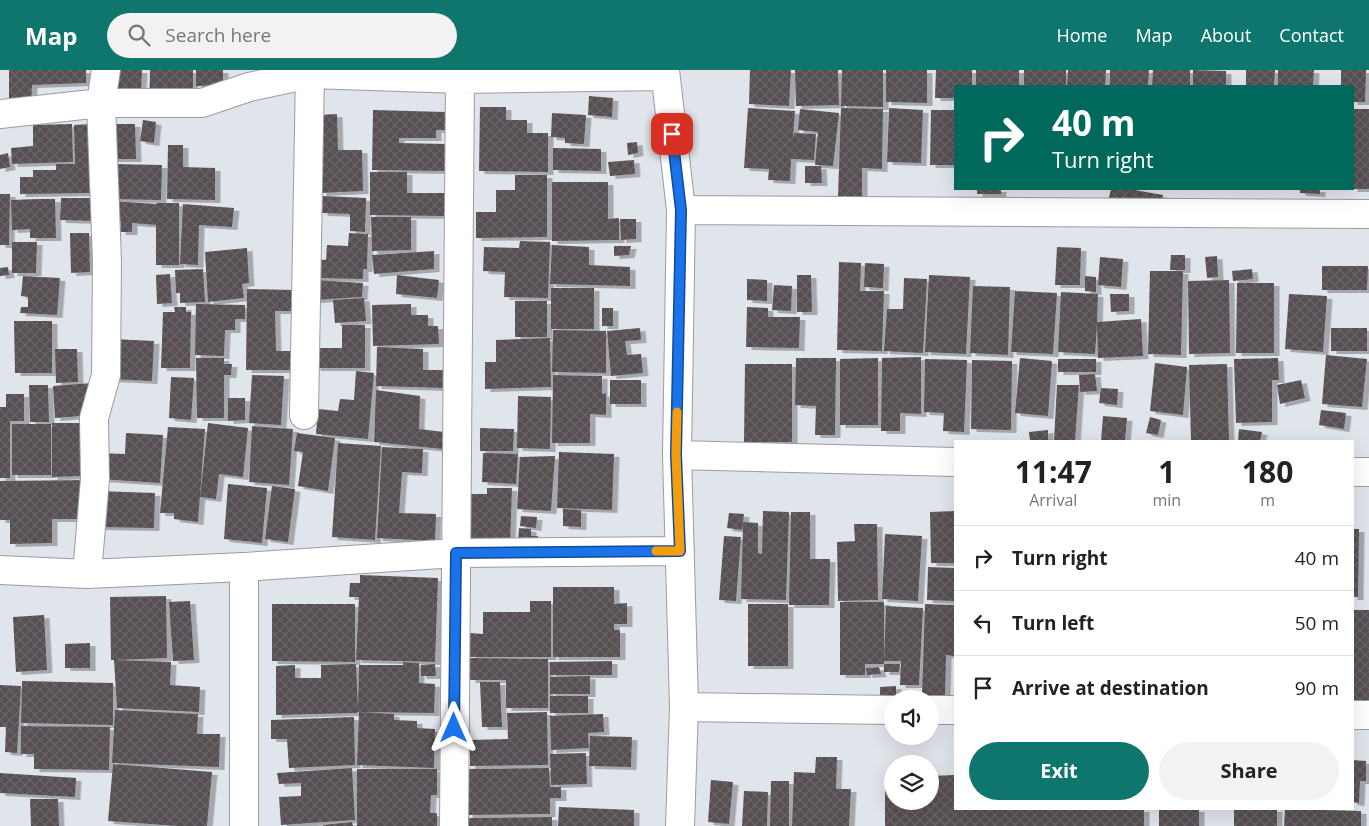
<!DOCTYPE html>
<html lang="en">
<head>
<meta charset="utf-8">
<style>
	body { margin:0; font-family:"Open Sans",sans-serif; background:#f2f2f2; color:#222; height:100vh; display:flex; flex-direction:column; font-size:19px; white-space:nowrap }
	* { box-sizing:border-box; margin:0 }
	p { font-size:16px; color:#767676 }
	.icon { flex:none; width:28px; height:28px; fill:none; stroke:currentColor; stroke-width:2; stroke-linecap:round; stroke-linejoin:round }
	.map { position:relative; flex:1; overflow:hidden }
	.drawer { position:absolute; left:954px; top:370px; width:400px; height:370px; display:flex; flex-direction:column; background:#fff; border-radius:0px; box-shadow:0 5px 20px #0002 }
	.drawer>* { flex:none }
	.top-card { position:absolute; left:954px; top:15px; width:400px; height:105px; border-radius:0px; box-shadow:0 5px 20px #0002; background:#00695c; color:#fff; overflow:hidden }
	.buttons { position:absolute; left:884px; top:620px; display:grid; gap:10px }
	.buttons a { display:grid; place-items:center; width:55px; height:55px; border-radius:50%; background:#fff; box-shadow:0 5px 20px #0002; font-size:25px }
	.pin { position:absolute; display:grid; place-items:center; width:42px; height:42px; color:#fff; margin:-21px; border-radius:10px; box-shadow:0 2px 8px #0006 }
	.me { position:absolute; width:55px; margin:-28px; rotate:0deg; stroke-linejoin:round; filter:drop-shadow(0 0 4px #0008) }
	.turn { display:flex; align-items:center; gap:18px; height:105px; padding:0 15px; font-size:22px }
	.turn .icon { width:65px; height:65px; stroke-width:2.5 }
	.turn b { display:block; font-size:35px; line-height:42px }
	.eta { display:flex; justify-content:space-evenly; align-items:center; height:85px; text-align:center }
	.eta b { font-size:30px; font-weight:700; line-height:35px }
	.primary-button { display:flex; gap:10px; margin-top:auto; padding:10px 15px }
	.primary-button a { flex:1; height:58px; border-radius:30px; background:#0f766e; color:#fff; font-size:20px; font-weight:700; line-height:58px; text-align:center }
	.primary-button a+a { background:#f2f2f2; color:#222 }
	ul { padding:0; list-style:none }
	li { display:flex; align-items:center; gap:15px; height:65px; padding:0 15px; border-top:1px solid #e0e0e0 }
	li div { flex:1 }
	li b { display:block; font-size:19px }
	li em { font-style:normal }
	header { display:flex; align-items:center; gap:30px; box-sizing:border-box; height:70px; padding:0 25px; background:#0f766e; color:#fff }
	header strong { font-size:24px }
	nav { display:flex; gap:28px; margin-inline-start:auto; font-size:18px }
	.search { width:350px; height:45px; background:#f2f2f2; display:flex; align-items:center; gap:12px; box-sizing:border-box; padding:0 18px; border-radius:28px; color:#767676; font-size:19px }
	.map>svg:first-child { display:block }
</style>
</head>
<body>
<header>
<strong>Map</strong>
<div class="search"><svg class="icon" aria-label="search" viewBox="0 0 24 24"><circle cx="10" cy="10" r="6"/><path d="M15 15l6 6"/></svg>Search here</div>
<nav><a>Home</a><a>Map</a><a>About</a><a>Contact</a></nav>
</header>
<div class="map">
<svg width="1369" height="756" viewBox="0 0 1369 756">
	<defs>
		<pattern id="building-cross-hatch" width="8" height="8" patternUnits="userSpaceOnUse" patternTransform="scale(1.25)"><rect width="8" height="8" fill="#574f52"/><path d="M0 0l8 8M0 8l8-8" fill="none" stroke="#6b6467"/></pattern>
		<filter id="shadow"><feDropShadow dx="5.5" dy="3" stdDeviation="0" flood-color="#0004"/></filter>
	</defs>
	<rect width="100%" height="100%" fill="#e0e4eb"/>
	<path fill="url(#building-cross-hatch)" filter="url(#shadow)" d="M9,0H86V13L32,15L31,40L9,39Z
		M111,0H142L140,41L109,39Z
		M150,0H193V24L149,42Z
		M196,0H223V15L196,16Z
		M750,0H791L789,36L749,34Z
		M795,0H838L839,35L796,36Z
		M842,0H883V37L841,36Z
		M886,0H927V33L886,32Z
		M936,0H972V16H955V28H935Z
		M976,0H1019V16H976Z
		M1024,0H1066V16H1024Z
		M1068,0H1106L1105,16H1067Z
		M1110,0H1149L1148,16H1110Z
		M1153,0H1190V16H1152Z
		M1193,0L1226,1V16H1193Z
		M1246,0H1275L1274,16H1246Z
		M1278,0H1314L1313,16H1278Z
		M1341,0H1366L1365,32H1352V16H1341Z
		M589,26L613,28L612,47L588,45Z
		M480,37H506V50H527V63H548V102L479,101Z
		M748,38L795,41L793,68L794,63L816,64L814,90L791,89L790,111L768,110L769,99L744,98Z
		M841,38L883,39L882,99L862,98V127H838Z
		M889,38L923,40L921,93L887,92Z
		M800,39L839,43L833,96L815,95L818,62L798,60Z
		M1352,39H1369V119H1352Z
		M373,40L446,42V60H436V68H399V73L446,74V101L372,100Z
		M931,40H955V95H930Z
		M552,43L586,45L584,74L565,73V68L551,67Z
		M337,44L338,80H362L363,121L321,123L318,45Z
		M143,50L156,52L154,73L140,71Z
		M72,54L73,92L12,94L11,78L33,76V55Z
		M91,54L93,123L20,124V107H33V100H56V94H75L74,55Z
		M109,54H135L136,89H110Z
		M637,72L638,83L628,85L627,73Z
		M168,75H183V97L215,98V130L167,129Z
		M553,78L601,79V101L553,100Z
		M8,83L10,97L0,99V85Z
		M634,90L635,104L610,106L608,92Z
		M111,94L162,95L161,130L110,129Z
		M805,96H821L822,113H805Z
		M370,102H407V123H446L445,146L370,145Z
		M515,105H547V167L476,168V142H496V120H515Z
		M552,112H608V149L619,148V170L552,171Z
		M977,119H1001V124H977Z
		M1111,119H1129L1163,125L1160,142L1108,132Z
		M1300,119H1320V124L1300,123Z
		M0,124H10L9,175H0Z
		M323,126L366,128L365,162L350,161V144L322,143Z
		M61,128H96V151L60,150Z
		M39,129H55L56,168H30V159L12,160L11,130Z
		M111,131L157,134L156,133H179V195H156V155L132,153V162H120L121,152H109Z
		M183,134L234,138L232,157L199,155L198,195L180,194Z
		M371,147H411V180L372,181Z
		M620,149H636V169L621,170Z
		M70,163H89L90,202L71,203Z
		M349,163L368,164L367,199H363V209L314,208V189L326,190L327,175L348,176Z
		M520,171L550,172L548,228L504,227L505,202L483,201L484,177L519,178Z
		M12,172H37L36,203H12Z
		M552,175L589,177V195L630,197V216L550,214Z
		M614,176H631L629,185L614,186Z
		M1057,177L1081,178L1080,215H1055Z
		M247,178L249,213L242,214L244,228L208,232L205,182Z
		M434,181V199L374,204L372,185Z
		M1171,185H1185V200H1170Z
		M1217,186L1218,207L1207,208L1205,187Z
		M1100,187L1123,189L1121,217L1098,215Z
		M839,192L861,193L860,221H884L882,281L837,280Z
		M865,193L884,194L883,218L864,217Z
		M1322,196H1368L1367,220H1322Z
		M8,197L9,205L0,206V198Z
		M203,199L205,232L180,233V223H176L175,200Z
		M1252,199L1253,209L1233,211L1232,201Z
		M1150,201H1183L1181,285L1148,284Z
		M170,204L172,233L157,234L156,205Z
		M397,205L439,210L437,228L396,224Z
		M797,205H811L812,242H797Z
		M929,205L970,207L966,284L925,282Z
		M23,206L60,208L57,245L20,243L21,237H28V227L21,226Z
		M1085,206L1096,207V222L1085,221Z
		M904,208L927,209L923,283L884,281L887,239H903Z
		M747,209L767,210V231L747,230Z
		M315,210L363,213L362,227L315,230Z
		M1229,210L1230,283L1189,284L1188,211Z
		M1237,213H1274V283H1236Z
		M774,215L792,216L791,241L772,240Z
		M973,216L1010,217L1008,285L970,283Z
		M551,218H594V259H551Z
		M247,219L294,220V241H275L276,281H291L292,300H246Z
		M1015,221L1057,223L1053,284L1011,282Z
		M1061,222L1098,224L1097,252L1141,249L1143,286L1098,288L1097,254L1095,284L1058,282Z
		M1110,224H1129V241L1111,242Z
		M1289,224L1327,226L1323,282L1285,279Z
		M364,228L366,251L335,253L333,230Z
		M515,231H547V267H515Z
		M196,234L245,235V249H235V260H225L224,286L195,285Z
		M411,234V245H428V256H438L439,274L373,276L372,235Z
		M174,237H186V242H191L190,298H161L163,242H175Z
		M747,237L768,238V247H800L799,278L746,277Z
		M602,238H613V256H602Z
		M14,251H52V303H15Z
		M342,255H365V298H315V278H342Z
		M640,258L641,270L625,271L627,285L641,284L643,303L611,306L607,261Z
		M1331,258H1367V281H1331Z
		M553,260L606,261V303L552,302Z
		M550,268L551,317L485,319V292H496V270Z
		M113,269L154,271L152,311L111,309Z
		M377,277L423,279V300H444L443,318L376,316Z
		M55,279H77L78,312L56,313Z
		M1326,285L1367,289L1362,337L1322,334Z
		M921,287V344L900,343V361H881L882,288Z
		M196,288H224V294H232L231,305H224V348H197Z
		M796,288H836L835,365H815L816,336L795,335Z
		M878,288V355H840V289Z
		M1020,288L1052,291L1048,346L1015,343Z
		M1278,288L1279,310H1272V352L1236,353L1234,289Z
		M925,289L967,290L964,362L943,361L944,343L924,342Z
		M1058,289H1096V302H1058Z
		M972,290L1012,291L1011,360L971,359Z
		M1155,293L1187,297L1183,345L1150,341Z
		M745,294H792V372H744Z
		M1227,294L1229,371H1191L1189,295Z
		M356,301L374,303L368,369L316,364L318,339L338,341L340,329L354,330Z
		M1095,304L1097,321L1080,322L1079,305Z
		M252,305L284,306L281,355L249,353Z
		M553,305L602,306V324L606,323V345L590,344V373H552Z
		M171,307L194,308L191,350L169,348Z
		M610,310H641V334H610Z
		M1301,310L1305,328L1280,334L1277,315Z
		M92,313L94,345L55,348L53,316Z
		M29,315H48L49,352H30Z
		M1057,315H1079L1075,371H1054Z
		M1101,318L1118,319L1117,335L1099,333Z
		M376,320L420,326L419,359L444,362L442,379L374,372Z
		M6,324H24V351H10V408H0V337H6Z
		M518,326L551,327L550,379L517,378Z
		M228,328H245V350L228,351Z
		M1321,340L1346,343L1344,359L1319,355Z
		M1103,346L1127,348L1125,371H1101Z
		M1150,347L1161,350L1158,365L1146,363Z
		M52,353H85L84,406L52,407Z
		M208,353L248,358L243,407L219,404L216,429L200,427Z
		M12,354H51V405H12Z
		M252,356L293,359L289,415L249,412Z
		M168,357L205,359L198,452L174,449V443H160Z
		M480,358L514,359L513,381H480Z
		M1239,359L1262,362L1260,371H1238Z
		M1048,360V371H1030L1029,362Z
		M126,363L163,365L160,413L99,409L100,383L125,384Z
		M297,363L335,368L328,421L298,416L303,382L294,381Z
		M338,373L381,376L375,470L332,467Z
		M382,377L423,379L422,403L402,402L399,443L436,444L435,471L377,468Z
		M559,382L614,384L612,440L557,438Z
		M483,383L518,384L516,414L482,412Z
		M555,386L551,441L517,439L520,387Z
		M89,410L90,449H52V473L10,474V450H0V411Z
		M228,414L267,418L262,473L224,469Z
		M272,416L295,419L288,472L265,469Z
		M487,418H512L510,475L467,473L469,424H487Z
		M97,421L155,423L154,458L96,457Z
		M563,439L581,440V457L563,456Z
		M763,441L789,442L786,530L741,529L743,454L742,460L727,458L729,443L744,444L743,452L758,453V483L762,484Z
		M955,441V493H931L930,442Z
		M791,442H810V489H830L829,535H789Z
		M521,446L537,447L536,458L520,456Z
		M854,454H877L878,530L838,531L837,472L855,471Z
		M519,458L531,459V466H538V478L518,473Z
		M1352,459H1359L1358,527H1352Z
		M885,464L922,466L918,531L882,529Z
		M724,466L741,467L736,531L719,530Z
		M928,497L955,498V531L927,530Z
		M360,505L438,508L435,592L356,590L359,527H349L350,513H360Z
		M553,517H614V534L627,533V554H614V560H620V587H553Z
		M166,526L167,588L116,590L171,592L170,615L200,617L199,642L117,638L114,590H111L110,527Z
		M190,531L194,590L173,591L169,532Z
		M530,531H551V587H470V563L483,564V542H530Z
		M840,532H884V594H865V605H840Z
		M272,534H355V592L272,591Z
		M748,534H788V596H748Z
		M925,534L955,535V586L946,585L945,626L922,625Z
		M886,536L923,538L919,615H900L901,591H884Z
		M1352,540H1369V636H1352Z
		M44,545L47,600L16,602L13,547Z
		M90,573V598H65V574Z
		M470,588L548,589V638H506V610H470Z
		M612,591V605H550V592Z
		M403,592L419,593V613L435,614L434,643L357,642V643L276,645V596L295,595V608H321V595L356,594L358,637L359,595H403Z
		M435,594L436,606H421V595Z
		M884,594H900L899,602H884Z
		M879,597L881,604L867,605L866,598Z
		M590,606V624H550V607Z
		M22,611L113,613V655L21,653Z
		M480,612H500L502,657H482Z
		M0,615L21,616L17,683L5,682L6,657H0Z
		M896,616V628L880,629V617Z
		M550,626H588V643H550Z
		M115,640L198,644L197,664H220L219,697L112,693Z
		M359,642L394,644V650L417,651V658L435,659L434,698L357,695Z
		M547,642L548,695L470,696V670L508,669L507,643Z
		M603,644L604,662L588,663L589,678L551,680L550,646Z
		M354,647L355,695L289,698L287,669H271V650Z
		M21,656L110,657L109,700L34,699V684H21Z
		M590,666L632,667L631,697L589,696Z
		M586,683L587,714L551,715L550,684Z
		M816,687H837L836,719H851L849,756H792L794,702L815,703Z
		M1352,690L1366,691V711H1360L1359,733L1352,732Z
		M113,694L212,702L207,756H178L108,751Z
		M352,698L355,750L281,755L279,727L301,726V713L279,714L277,703Z
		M549,698L550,717H561V728H550V744L467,745L466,699Z
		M357,699H437V725H431L430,743H437V756H357Z
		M0,703L76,708L75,727L0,723Z
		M955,705V739H1144V756H885V718H892V731H930V706Z
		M711,710L733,712L729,754L708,752Z
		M771,711H789V756H770Z
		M744,721L768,722L767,756H742Z
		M30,729H58L59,756H31Z
		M559,737L634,740V756H558Z
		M1159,739H1199V756H1159Z
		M1234,739H1277V756H1234Z
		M1285,739L1361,741V756H1284Z
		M552,747V756H468L467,748Z
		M352,752L353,756H323V755Z"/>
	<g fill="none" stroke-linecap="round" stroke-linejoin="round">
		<g stroke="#989ca3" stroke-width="30">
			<path id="minor" d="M665,0L681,140L677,385L684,637L680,756
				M0,44L101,33H202L249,17L310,4L460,9L664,6
				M681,140L1369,144
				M304,345L310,0
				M677,385L955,392
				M1352,402H1369
				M244,497V756
				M0,500L87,504L244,497L456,483L680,481
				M87,504L95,409L94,348L106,305L107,191L101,33L106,0
				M684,637L892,640
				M930,640H955
				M1352,645H1369
				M454,756L460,9"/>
		</g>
		<use href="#minor" stroke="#fff" stroke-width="28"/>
	</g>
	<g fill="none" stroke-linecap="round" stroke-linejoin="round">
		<g stroke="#114b97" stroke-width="12">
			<path id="route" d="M454,658L456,483L680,481L676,385L681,140L672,64"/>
		</g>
		<use href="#route" stroke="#1a73e8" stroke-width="9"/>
		<path stroke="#f59e0b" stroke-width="9" d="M656,481H680L676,385L677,342"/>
	</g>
</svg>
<div class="buttons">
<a><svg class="icon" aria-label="sound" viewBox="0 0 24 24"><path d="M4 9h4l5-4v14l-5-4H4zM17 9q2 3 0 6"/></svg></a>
<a><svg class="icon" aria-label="layers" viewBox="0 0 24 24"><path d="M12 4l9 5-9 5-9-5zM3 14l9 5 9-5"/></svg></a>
</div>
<div class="pin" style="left:672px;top:64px;background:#d93025"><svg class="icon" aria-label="arrive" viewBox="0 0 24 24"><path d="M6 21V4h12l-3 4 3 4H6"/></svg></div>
<svg class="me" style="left:454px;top:658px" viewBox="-20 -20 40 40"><path d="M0-17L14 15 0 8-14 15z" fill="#1a73e8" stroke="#fff" stroke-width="4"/></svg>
<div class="top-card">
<div class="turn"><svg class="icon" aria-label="right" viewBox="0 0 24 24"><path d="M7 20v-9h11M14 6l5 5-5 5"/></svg><div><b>40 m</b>Turn right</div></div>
</div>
<section class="drawer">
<div class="eta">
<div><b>11:47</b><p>Arrival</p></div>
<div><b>1</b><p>min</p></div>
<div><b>180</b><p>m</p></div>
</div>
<ul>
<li><svg class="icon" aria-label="right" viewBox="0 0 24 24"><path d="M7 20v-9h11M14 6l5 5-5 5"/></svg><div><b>Turn right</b></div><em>40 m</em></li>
<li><svg class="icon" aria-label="left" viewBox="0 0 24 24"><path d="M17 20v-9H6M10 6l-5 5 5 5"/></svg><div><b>Turn left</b></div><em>50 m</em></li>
<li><svg class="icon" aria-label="arrive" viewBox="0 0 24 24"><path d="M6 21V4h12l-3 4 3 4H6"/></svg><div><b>Arrive at destination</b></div><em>90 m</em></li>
</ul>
<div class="primary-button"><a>Exit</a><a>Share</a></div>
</section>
</div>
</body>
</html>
